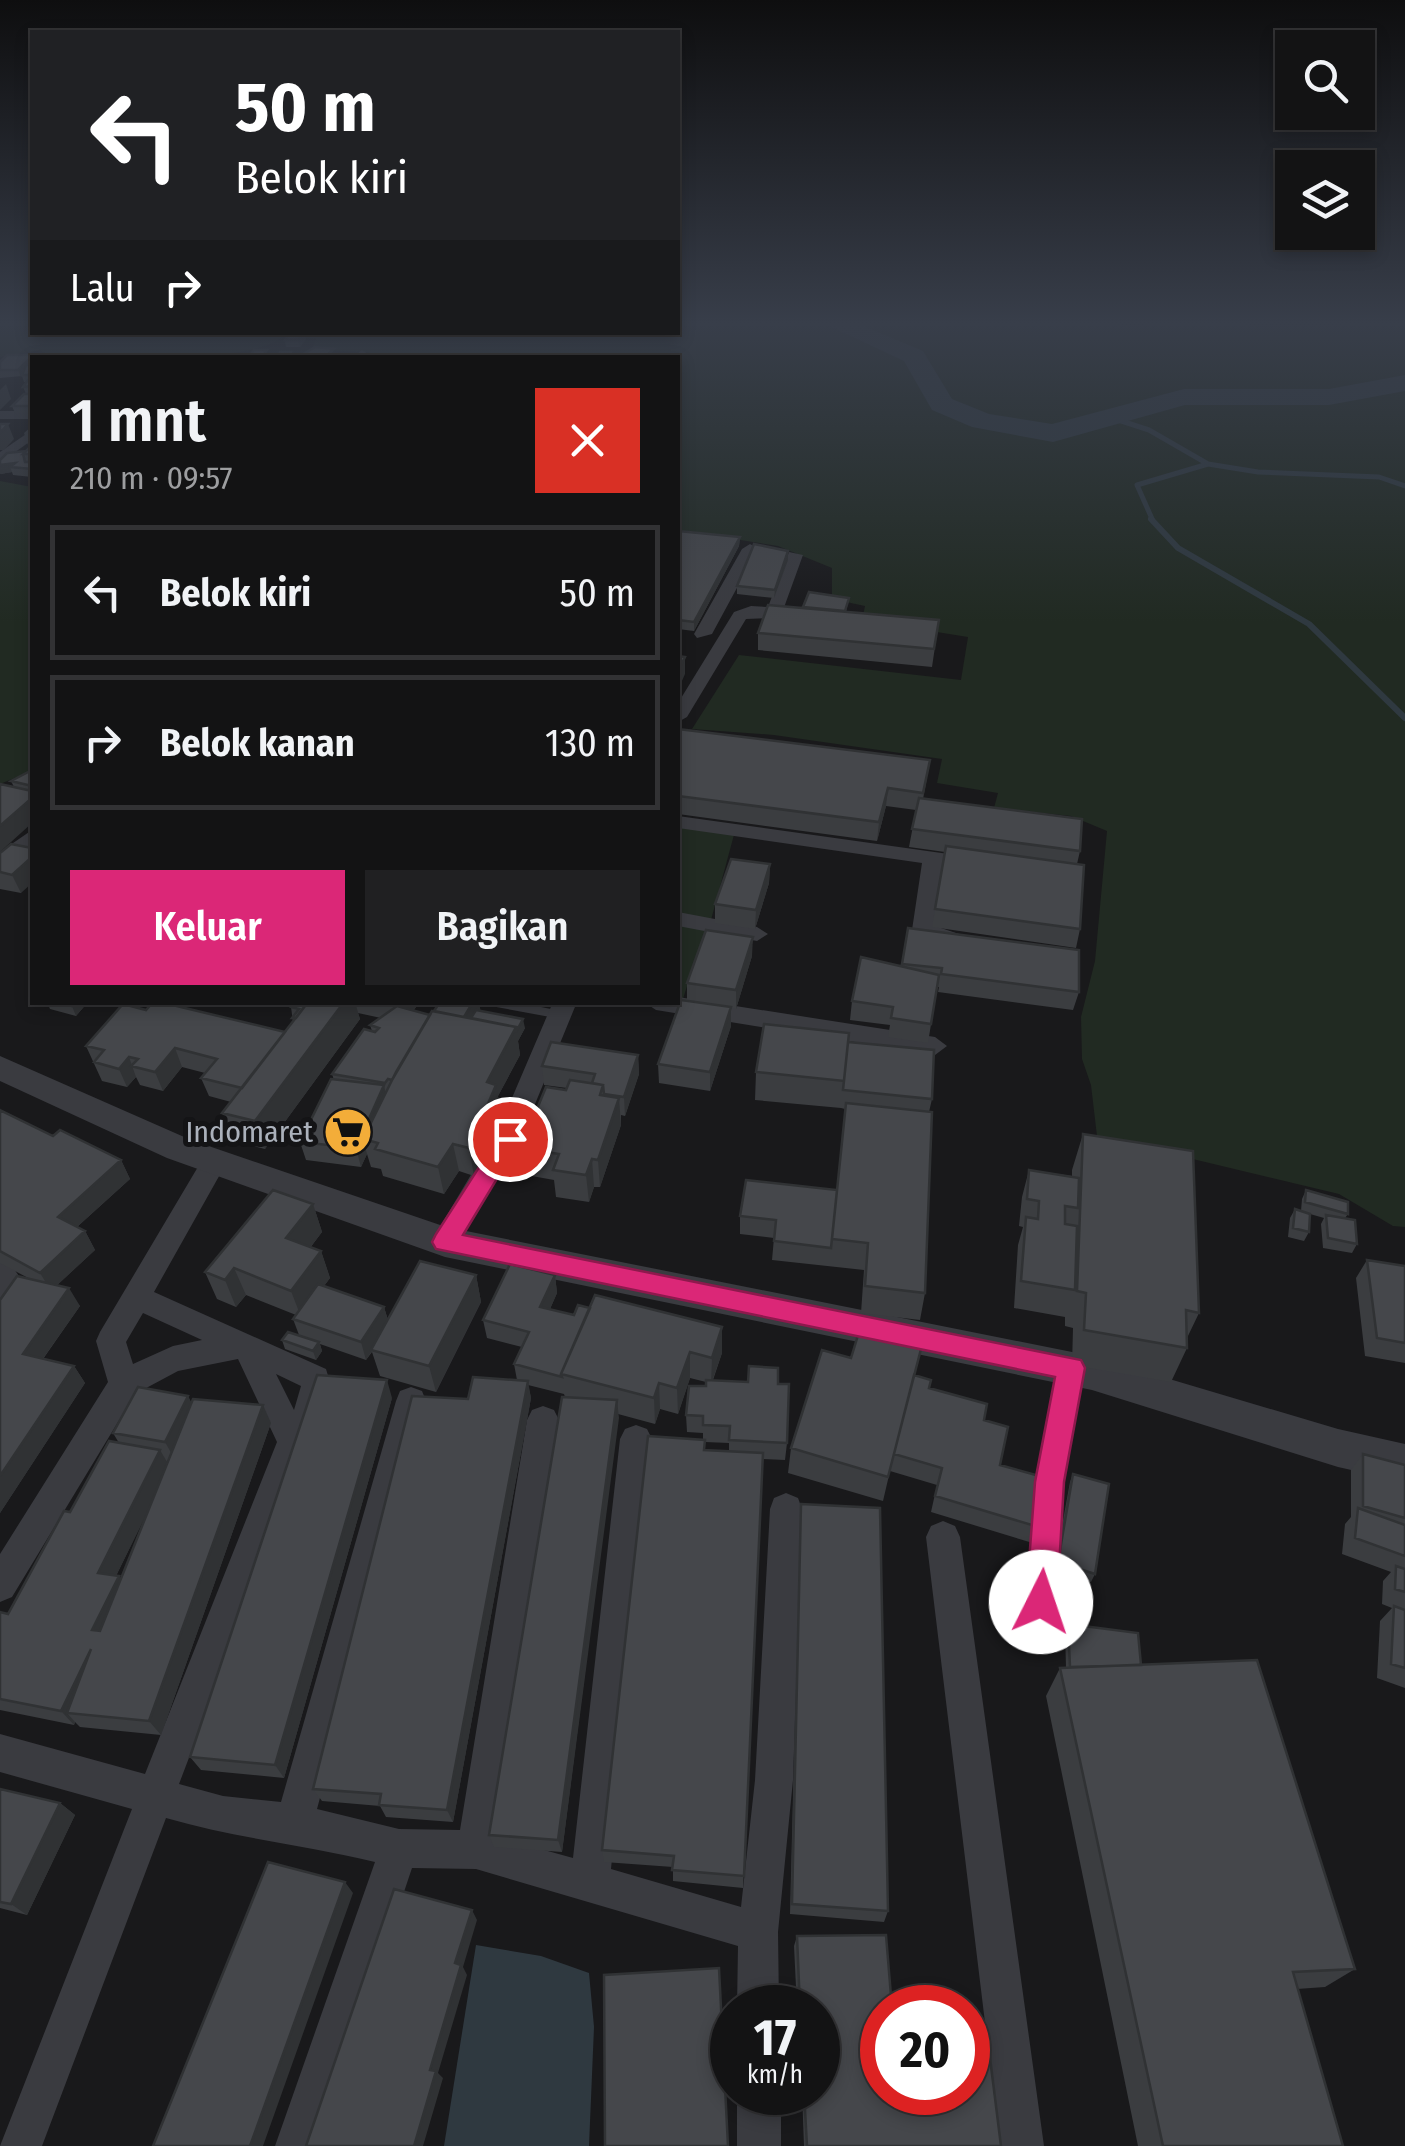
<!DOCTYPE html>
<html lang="id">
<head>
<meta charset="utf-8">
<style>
	body { margin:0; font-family:"Fira Sans Condensed",sans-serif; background:#202022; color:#f1f3f6; height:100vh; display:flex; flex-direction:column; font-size:38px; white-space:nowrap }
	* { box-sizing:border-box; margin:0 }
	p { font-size:32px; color:#9d9ea0 }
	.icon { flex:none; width:55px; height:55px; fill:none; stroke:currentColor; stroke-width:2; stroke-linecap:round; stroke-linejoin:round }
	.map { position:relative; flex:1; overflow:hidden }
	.details { position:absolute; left:30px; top:355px; width:650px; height:650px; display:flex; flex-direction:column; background:#131314; border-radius:0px; box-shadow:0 5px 15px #0003,0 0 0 2px #323234 }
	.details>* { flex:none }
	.banner { position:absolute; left:30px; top:30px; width:650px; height:305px; border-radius:0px; box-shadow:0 5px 15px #0003,0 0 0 2px #323234; background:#202124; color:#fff; overflow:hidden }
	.fabs { position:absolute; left:1275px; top:30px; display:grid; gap:20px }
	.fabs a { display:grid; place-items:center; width:100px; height:100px; border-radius:0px; background:#131314; box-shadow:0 5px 15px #0003,0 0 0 2px #323234; font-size:50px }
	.speed { position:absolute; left:710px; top:1985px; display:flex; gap:20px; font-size:50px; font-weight:700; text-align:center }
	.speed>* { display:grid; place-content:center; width:130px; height:130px; border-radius:50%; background:#131314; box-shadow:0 5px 15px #0003,0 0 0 2px #323234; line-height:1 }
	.speed small { font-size:25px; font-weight:400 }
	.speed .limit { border:15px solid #d22; background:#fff; color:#111 }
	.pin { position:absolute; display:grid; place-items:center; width:85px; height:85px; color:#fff; margin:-42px; border:5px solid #fff; border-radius:50%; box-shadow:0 2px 10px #0007 }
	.me { position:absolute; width:110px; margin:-55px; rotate:4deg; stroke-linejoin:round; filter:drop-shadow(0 0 8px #0008) }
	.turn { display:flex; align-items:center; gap:35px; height:210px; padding:0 40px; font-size:45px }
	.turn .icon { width:130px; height:130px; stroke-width:2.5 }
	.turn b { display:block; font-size:70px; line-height:85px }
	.then { display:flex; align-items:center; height:95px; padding:0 40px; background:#0003; gap:20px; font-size:38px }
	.round { display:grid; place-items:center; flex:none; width:105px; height:105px; border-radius:0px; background:#202022 }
	.overview { display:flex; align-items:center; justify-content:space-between; height:170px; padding:0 40px }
	h1 { font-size:60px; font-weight:600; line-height:75px }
	.button { display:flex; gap:20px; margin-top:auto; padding:20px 40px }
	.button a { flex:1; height:115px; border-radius:0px; background:#db2777; color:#fff; font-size:40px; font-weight:600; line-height:115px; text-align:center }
	.button a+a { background:#202022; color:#f1f3f6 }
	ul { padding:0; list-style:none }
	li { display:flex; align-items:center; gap:30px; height:135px; margin:0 20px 15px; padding:0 20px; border:5px solid #323234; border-radius:0px }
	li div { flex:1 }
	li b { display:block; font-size:38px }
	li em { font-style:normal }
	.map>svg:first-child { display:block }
</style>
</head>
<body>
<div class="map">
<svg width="1405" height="2146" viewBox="0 0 1405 2146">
	<rect width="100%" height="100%" fill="#19191b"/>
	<path fill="#212a22" d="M0,322H32V332H678V322H1109L1131,327L1153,322H1231L1268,327L1405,322V1227L1393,1226L1339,1194L1097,1136L1091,1085L1082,1059L1081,1017L1095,961L1107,831L1071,816L994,808L998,793L937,783L942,759L774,735L692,729L739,655L961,680L968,637L862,620L865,606L832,599V568L778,546L678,530V358L363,357L369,352L312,350L316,338L282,337C249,365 102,357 53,357L39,350L0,357Z
		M0,481L32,487V771L0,784Z
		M678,825L735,831L711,920L678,916Z
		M678,922L706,927L681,1005L678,1002Z"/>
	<path fill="#2f3940" d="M476,1945L541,1956L589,1973L594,2027L589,2146H444Z"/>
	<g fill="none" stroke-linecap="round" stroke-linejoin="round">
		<path stroke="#2f3940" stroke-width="5" d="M1109,417L1149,430L1208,464L1258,472L1379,477L1405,486
			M1153,521L1137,485L1208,464"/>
		<path stroke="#2f3940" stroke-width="6" d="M1151,519L1178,548L1309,624L1405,718"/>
		<path fill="#2f3940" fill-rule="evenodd" d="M821,322H854L923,351L952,399L989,414L1052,424L1184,389H1329L1405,375V391L1329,405H1185L1053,442L972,427L932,410L904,361Z"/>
		<path fill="#3a3b40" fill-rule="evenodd" d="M485,1002H516L561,1011L567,1015L561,1019L491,1006Z
			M1070,1364L1075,1366L1078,1371L1057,1481L1050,1602L1047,1608L1041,1611L1035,1608L1032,1602L1041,1481L1062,1371L1065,1366Z"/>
		<path fill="#3a3b40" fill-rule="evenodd" d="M362,350L368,354L365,358H352Z
			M0,411H32V419H0Z
			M32,430V440L0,463V452Z
			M750,544L758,549L712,634L697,638L694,634L742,549Z
			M789,552L803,555L782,613L774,618L746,619L687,717L678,722V703L734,612L751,606L768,607Z
			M678,816L977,858L988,864L977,870L943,866L935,926L962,935L965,940L954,947L915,935L912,930L922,863L678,828Z
			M32,830V846L0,869V852Z
			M678,912L757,927L768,934L757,941L678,926Z
			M678,997L935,1037L947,1046L935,1055L656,1010L644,1002H678Z
			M553,1002H577L526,1126L455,1250L445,1253L435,1250L431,1242L500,1126Z
			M214,1152L223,1155L227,1162L154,1292L326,1369L333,1392L319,1423L308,1427L300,1424L309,1442L179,1784L223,1796L281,1802L396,1401L400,1391L411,1387L422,1391L426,1401L317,1809L399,1829L460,1830L527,1420L532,1410L543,1406L554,1410L559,1420L497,1837L573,1858L620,1439L625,1429L636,1425L647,1429L652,1439L611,1869L741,1907L755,1780L770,1509L774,1498L786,1493L798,1498L802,1509L793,1780L778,1932L779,2008H737L738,1946L476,1869L412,1868L319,2146H275L375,1862C305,1845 235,1838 166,1818L42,2146H0L132,1809L0,1772V1734L145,1774L277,1442L238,1359L178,1371L135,1394L12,1597L0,1602V1554L108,1382L96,1341L100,1332L205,1155ZM143,1313L202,1340L173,1346L133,1364L126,1342ZM276,1374L301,1386L294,1410Z
			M0,1259L10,1263L23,1282L10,1319L0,1322Z
			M943,1521L955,1526L960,1537L1044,2146H1000L926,1537L931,1526Z
			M737,2092H781V2146H737Z"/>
		<path fill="#3a3b40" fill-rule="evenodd" d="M0,1056L191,1140L446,1227L1092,1356L1338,1429L1405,1444V1482L1338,1467L1092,1390L445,1257L167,1158L0,1081Z"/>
	</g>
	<path fill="#3b3d40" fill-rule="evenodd" d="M306,339L300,347H286L285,340Z
		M33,355L32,394H26L23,387L26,382H24L22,376L0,378V362Z
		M32,394V413H15L12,406Z
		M32,426V477L13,475L12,472L0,474L29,448L24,433Z
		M678,531L740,537L739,546L694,631L678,629Z
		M788,560L774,598L737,594V586Z
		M849,598L846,612L939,620L932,667L758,650V633L803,608Z
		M678,729L927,778L923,799L1080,851L1077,864L1080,929L1076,948L932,927L945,852L909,847L916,810L886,806L877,841L678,814Z
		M32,770V823L11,781Z
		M32,848L21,893L0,889V853Z
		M770,864L769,883L755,929L715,923V904Z
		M908,928L1079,992L1073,1010L938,992L939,987H937L928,1043L888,1037L890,1025L850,1020L852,1001L902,966Z
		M752,956L736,1009L731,1008V1026L710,1091L659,1083L658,1064L687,1000V983Z
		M47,1002H88L76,1016L50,1009Z
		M294,1002H415L416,1007L413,1011L430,1015L434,1011L440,1002H479L480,1011L525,1028L518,1041L520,1055L498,1096L501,1113L474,1176L459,1171L444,1194L383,1176L381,1169L371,1167L367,1154L361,1167L306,1160L300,1142L334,1080L332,1074L372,1031L370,1025L381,1018L358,1013L360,1019L265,1149L233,1141L222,1113L231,1102L209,1096L201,1078L205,1073L182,1067L163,1091L140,1085L136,1077L127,1087L102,1081L86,1046L146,1010L285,1032L293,1022L291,1007Z
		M848,1042L932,1099L929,1112L925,1293L920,1320L861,1313L864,1270L772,1260L774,1238L740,1234V1216L837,1190L845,1109L841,1108L842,1102L841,1108L755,1100L756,1072Z
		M638,1055L639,1074L625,1116L621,1115V1125L600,1187H594L589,1202L556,1197L554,1180L526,1175L521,1148L567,1088L544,1085L542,1066Z
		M0,1110L53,1136L121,1160L130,1179L77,1227L85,1231L95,1250L57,1285L80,1306L43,1359L74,1366L85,1383L0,1513V1300L30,1279L0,1263Z
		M1083,1134L1199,1313L1187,1338V1348L1171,1382L1072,1365L1073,1328L1065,1326V1317L1014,1308L1018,1245L1023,1227L1019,1226L1022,1197L1029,1170L1072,1176V1170Z
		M1306,1190L1348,1214L1345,1218L1357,1244L1352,1253L1323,1248L1321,1224L1324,1218L1310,1214L1309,1232L1304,1241L1288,1237L1290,1218L1295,1209L1301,1211L1302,1199Z
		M313,1204L322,1232L310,1248L321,1251L330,1278L324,1286L384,1307L388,1320L476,1275L481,1302L436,1392L380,1376L372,1352L366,1360L320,1344L322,1351L316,1360L285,1349L282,1340L299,1335L293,1319L296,1315L246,1295L236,1307L217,1299L205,1272Z
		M1367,1260L1405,1266V1363L1365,1356L1356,1278Z
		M555,1275L557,1293L550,1309L722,1353L713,1380L778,1384L787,1443L785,1460L763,1459L743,1888L673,1881V1867L604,1862L602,1850L703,1440V1433L687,1432L686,1415L706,1386V1382L690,1378L678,1414L660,1409L655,1424L618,1414L562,1852L494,1847L489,1835L565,1397L564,1394L528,1385L531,1398L453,1822L386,1817L380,1806L322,1801L313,1789L468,1399L517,1380L514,1364L522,1347L487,1338L483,1320ZM705,1442L729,1443V1451L705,1450Z
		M921,1349L915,1375L929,1388L984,1420L1000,1465L1042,1528L1036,1544L931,1512L937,1485L890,1471L883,1501L788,1473L791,1448L851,1358Z
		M188,1396L191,1403L263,1405L271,1423L161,1735L80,1727L75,1722L74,1725L0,1710V1612L8,1614L70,1512L119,1443L113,1433ZM148,1510L121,1579L116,1576Z
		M392,1398L284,1778L201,1770L190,1757Z
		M1363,1454L1405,1465V1688L1377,1678L1380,1621L1392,1608L1382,1604L1383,1581L1391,1572L1342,1554L1345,1524L1351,1517V1470Z
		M1073,1474L1095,1574L1091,1582L1054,1570L1070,1482Z
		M801,1504L888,1911L884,1922L790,1914L800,1520Z
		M1068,1624L1141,1665L1355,1969L1325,1987L1297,1989L1343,2146H1138L1046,1696L1060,1668H1066L1065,1631Z
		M0,1789L60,1803L75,1815L27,1915L0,1908Z
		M797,1936L882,2092L1001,2146H804L802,2092H818V2008H797L794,1946Z"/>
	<path fill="#303234" d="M305,332L306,339L300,347L298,340Z
		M33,355L32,365L21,377L18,370Z
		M6,384L11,399L0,410V390Z
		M8,424L14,439L4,450H0V433Z
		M15,463L10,467L12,472L0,474V465Z
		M740,537L739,546L694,631V622Z
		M788,551V560L774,598L775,590Z
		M685,657V674L678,690V672Z
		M888,788L886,806L877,841L879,822Z
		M32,798V823L0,852V826Z
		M32,857V883L21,893L12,875Z
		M770,864L769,883L755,929L756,910Z
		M753,937L752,956L736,1009V990Z
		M75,1002H88L76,1016L72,1006Z
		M344,1002H355L360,1019L265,1149L255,1121Z
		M403,1002H415L416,1007L406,1023Z
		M473,1002H479L481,1013L460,1025Z
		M731,1007V1026L710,1091V1072Z
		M523,1019L525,1028L518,1041L520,1055L498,1096L501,1113L474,1176L469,1148L487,1082L516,1027Z
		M175,1048L182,1067L163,1091L155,1072Z
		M638,1055L639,1074L625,1116L624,1097Z
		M129,1057L136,1077L127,1087L119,1069Z
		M384,1085L388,1104L363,1139L367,1154L361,1167L356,1148Z
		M619,1098L621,1125L600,1187L598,1160Z
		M453,1144L459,1171L444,1194L438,1167Z
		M592,1159L594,1187L589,1202L586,1175Z
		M121,1160L130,1179L68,1235L58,1217Z
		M313,1204L322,1232L296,1266L286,1238Z
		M85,1231L95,1250L51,1291L40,1273Z
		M321,1251L330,1278L301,1317L291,1291Z
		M234,1268L246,1295L236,1307L225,1280Z
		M476,1275L481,1302L436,1392L429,1366Z
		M555,1275L557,1293L543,1325L540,1307Z
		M69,1288L80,1306L34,1371L23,1354Z
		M384,1307L389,1324L366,1360L361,1342Z
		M722,1327V1353L711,1384L712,1358Z
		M319,1342L322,1351L316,1360L313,1351Z
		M690,1352V1378L678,1414L677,1388Z
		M74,1366L85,1383L0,1513V1476Z
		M387,1380L392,1398L284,1778L275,1765Z
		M528,1381L531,1398L453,1822L447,1810Z
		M659,1383L660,1409L655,1424L654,1398Z
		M188,1396L197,1413L174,1458L165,1442Z
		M617,1400L619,1418L562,1852L558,1840Z
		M263,1405L271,1423L161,1735L149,1721Z
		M160,1450L170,1467L110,1588L98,1573Z
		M119,1576L130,1592L104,1645L92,1630Z
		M91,1649L67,1713L75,1722L74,1725L61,1711Z
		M60,1803L75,1815L27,1915L11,1904Z
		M345,1882L353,1893L263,2146H250Z
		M472,1910L477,1920L463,1967L467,1975L438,2073L443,2078L423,2146H414L455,1963Z"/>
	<path fill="#45474b" stroke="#303234" stroke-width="2.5" d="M290,332H304L298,340H285Z
		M315,347L334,349L328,354H334L328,358H297Z
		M254,350H267L261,358H248Z
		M280,352H291L289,358H277Z
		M7,355H33L18,370H0V362Z
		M26,365H32V375H22Z
		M28,380H32V386L23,387Z
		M24,394H32V406H12Z
		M0,424H8L0,433Z
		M32,445V454H23Z
		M26,451L23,454L25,462H32V469L10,467L15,463L0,465V460L7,453Z
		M678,531L740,537L694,622L678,620Z
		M754,544L788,551L775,590L737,586Z
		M809,592L849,598L845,611L803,607Z
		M768,605L939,620L934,649L758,633Z
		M678,656L685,657L678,672Z
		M678,729L930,760L923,793L888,788L879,822L678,796Z
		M32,770V786L11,781Z
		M0,784L32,791V798L0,826Z
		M919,798L1082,819L1080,851L912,829Z
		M11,844L32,848V857L12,875L0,872V853Z
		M946,846L1084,865L1080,929L935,909Z
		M731,859L770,864L756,910L715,904Z
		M908,928L1079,950V992L941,974L942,968L902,964Z
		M706,930L753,937L736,990L687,983Z
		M861,957L939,975L931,1024L891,1018L893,1007L852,1001Z
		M681,1000L731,1007L710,1072L658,1064Z
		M57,1002H75L72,1006Z
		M153,1002H160L285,1032L242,1088L201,1078L217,1059L175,1048L155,1072L131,1066L138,1059L129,1057L119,1069L94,1062L104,1050L86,1046L123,1004L146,1010Z
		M294,1002H308L296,1018H292L299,1009L291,1007Z
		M308,1002H344L255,1121L222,1113Z
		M440,1002H473L464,1017L434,1011Z
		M397,1006L430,1015L392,1080L388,1079L385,1083L332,1074L364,1029L375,1032L379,1028L370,1025Z
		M476,1010L523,1019L516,1032V1027L471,1018Z
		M432,1011L516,1027L487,1082L496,1085L469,1148L453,1144L438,1167L375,1149L378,1143L363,1139L396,1072Z
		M764,1024L849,1033L844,1081L756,1072Z
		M551,1042L638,1055L624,1097L604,1094L603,1085L592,1083L595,1074L542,1066Z
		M848,1042L934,1050L932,1099L843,1090Z
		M331,1079L384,1085L356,1148L300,1142Z
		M570,1080L603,1085L600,1095L619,1098L598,1160L592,1159L586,1175L553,1170L559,1154L521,1148L546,1087L566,1090Z
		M846,1103L932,1112L925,1293L865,1286L868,1243L832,1239Z
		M0,1110L53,1136L60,1130L121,1160L58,1217L85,1231L40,1273L0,1251Z
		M1083,1134L1193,1151L1199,1313L1186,1310L1187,1348L1084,1330L1086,1293L1077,1291Z
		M1029,1170L1079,1178L1078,1208L1065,1206V1224L1077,1226L1075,1290L1021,1281L1026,1217L1038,1219L1039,1201L1027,1199Z
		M746,1180L837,1190L831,1248L774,1241L776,1220L740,1216Z
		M273,1190L313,1204L286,1238L321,1251L291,1291L234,1268L225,1280L205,1272Z
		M1306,1190L1348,1202V1214L1305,1202Z
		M1295,1209L1310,1214L1309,1232L1293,1228Z
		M1326,1215L1355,1220L1357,1244L1328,1238Z
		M1367,1260L1405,1266V1343L1377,1338Z
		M420,1261L476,1275L429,1366L371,1350Z
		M510,1264L555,1275L540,1307L574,1315L578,1305L590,1308L561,1374L562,1377L514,1364L529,1332L483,1320Z
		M17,1276L69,1288L23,1354L74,1366L0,1476V1300Z
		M318,1284L384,1307L361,1342L293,1319Z
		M595,1295L722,1327L712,1358L690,1352L677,1388L659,1383L654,1398L561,1374Z
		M288,1332L319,1342L313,1351L282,1340Z
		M859,1332L921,1349L888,1477L791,1448L822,1350L851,1358Z
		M749,1366L778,1368V1384H789L787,1443L729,1440L730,1426L703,1425V1416L686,1415L689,1386H706V1380L748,1382Z
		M317,1375L387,1380L275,1765L190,1757Z
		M914,1375L931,1380L929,1388L987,1404L984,1420L1008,1427L1000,1465L1050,1479L1042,1528L935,1496L942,1468L894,1454Z
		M473,1377L528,1381L447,1810L379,1805L381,1794L313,1789L412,1396L468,1399Z
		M138,1387L188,1396L165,1442L113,1433Z
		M562,1397L617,1400L558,1840L489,1835Z
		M193,1399L263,1405L149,1721L67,1713L91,1649L61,1711L0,1699V1612L8,1614L64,1511L70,1512L109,1441L160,1450L98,1573L119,1576L92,1630L100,1631Z
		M648,1436L705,1440L704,1450L763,1453L744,1876L672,1870L674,1856L602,1850Z
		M1363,1454L1405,1465V1518L1363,1506Z
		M1073,1474L1109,1484L1095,1574L1058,1562Z
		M801,1504L880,1508L888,1911L792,1904Z
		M1358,1508L1405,1525V1556L1355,1538Z
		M1396,1566L1405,1569V1592L1395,1589Z
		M1394,1606L1405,1610V1668L1391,1664Z
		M1068,1624L1138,1633L1141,1665L1070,1667Z
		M1257,1660L1355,1969L1293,1972L1343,2146H1163L1060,1668Z
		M0,1789L60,1803L11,1904L0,1902Z
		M268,1862L345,1882L250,2146H153Z
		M394,1889L472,1910L455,1963L461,1965L430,2070L436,2071L414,2146H306Z
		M886,1935L892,2008H882V2092H968V2042H988L1001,2146H807L804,2092H818V2008H800L797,1936Z
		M719,1968L728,2146H605L604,1975Z"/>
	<linearGradient id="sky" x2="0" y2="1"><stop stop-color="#0e0e0f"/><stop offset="0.52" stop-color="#383e4a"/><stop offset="1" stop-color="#383e4a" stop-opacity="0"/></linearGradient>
	<rect width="1405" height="622" fill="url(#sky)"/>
	<path fill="#db2777" stroke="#8e194d" stroke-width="2.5" d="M510,1130L521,1139L463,1235L1081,1360L1085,1368L1064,1482L1057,1602L1052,1613L1041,1618L1030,1613L1026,1602L1035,1482L1055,1377L436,1249L432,1242L436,1234L501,1133Z"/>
	<defs>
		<g id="supermarket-disc" transform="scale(2.5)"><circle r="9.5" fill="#f3ad39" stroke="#141416"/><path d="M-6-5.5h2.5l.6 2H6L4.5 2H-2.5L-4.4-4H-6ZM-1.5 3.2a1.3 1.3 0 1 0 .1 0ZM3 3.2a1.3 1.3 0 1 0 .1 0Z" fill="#111"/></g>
	</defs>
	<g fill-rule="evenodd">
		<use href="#supermarket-disc" x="348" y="1132"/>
	</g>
	<g text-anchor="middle" stroke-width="10" stroke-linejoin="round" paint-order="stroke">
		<g font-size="30" fill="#abb1bb" stroke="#141416" text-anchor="end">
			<text x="313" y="1142">Indomaret</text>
		</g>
	</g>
</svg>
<div class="fabs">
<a><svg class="icon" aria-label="search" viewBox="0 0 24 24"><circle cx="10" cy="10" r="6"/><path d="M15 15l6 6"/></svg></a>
<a><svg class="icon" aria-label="layers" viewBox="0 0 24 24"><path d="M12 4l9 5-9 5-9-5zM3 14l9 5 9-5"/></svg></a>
</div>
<div class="speed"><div>17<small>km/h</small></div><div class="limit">20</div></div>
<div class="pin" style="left:510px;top:1139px;background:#d93025"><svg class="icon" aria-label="arrive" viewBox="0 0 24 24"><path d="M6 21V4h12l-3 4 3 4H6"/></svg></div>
<svg class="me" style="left:1041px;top:1602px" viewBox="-20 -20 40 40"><circle r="19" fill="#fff"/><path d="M0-13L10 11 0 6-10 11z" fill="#db2777"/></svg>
<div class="banner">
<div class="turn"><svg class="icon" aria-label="left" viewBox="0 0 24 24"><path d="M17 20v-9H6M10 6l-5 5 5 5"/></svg><div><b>50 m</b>Belok kiri</div></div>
<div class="then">Lalu<svg class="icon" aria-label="right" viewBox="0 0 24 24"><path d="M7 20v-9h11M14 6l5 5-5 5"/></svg></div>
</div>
<section class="details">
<div class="overview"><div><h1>1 mnt</h1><p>210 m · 09:57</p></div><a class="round" style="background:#d93025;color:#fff"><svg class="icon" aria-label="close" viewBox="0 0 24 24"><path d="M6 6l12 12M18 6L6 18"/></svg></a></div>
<ul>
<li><svg class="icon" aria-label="left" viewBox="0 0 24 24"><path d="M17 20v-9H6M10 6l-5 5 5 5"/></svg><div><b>Belok kiri</b></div><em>50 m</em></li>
<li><svg class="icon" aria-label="right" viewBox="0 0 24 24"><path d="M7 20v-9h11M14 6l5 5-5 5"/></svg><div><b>Belok kanan</b></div><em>130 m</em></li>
</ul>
<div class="button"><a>Keluar</a><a>Bagikan</a></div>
</section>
</div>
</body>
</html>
